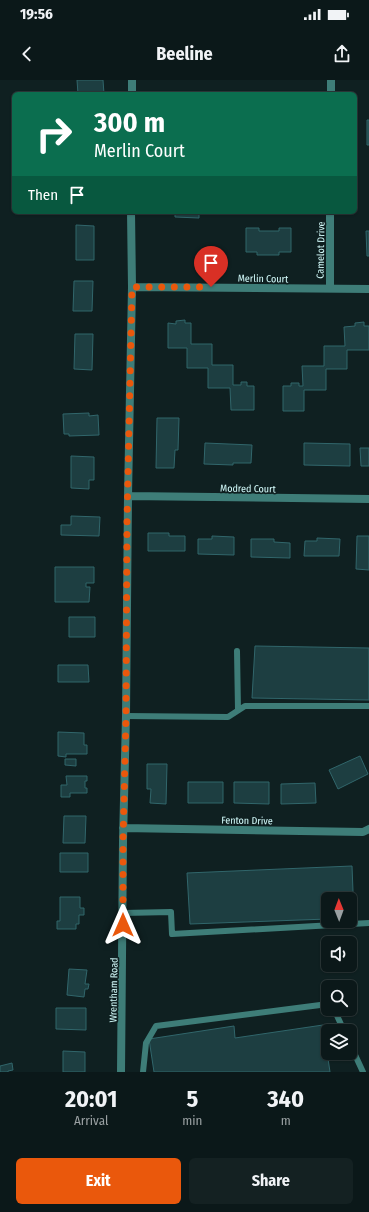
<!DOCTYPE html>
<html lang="en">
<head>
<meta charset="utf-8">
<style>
	body { margin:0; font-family:"Fira Sans Condensed",sans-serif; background:#142122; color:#f1f3f6; height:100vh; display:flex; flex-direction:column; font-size:15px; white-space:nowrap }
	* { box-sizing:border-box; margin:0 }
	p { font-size:13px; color:#9aa0a2 }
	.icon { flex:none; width:22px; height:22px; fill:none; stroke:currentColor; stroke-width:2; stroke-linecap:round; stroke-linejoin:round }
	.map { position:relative; height:992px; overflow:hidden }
	.drawer { display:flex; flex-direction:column; background:#0b1819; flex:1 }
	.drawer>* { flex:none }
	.top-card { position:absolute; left:12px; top:12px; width:345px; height:122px; border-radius:6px; box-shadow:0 1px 3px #0004,0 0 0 1px #2b3738; background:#0b6e4f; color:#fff; overflow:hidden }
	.needle { width:26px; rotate:359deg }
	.fabs { position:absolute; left:321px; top:812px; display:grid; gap:8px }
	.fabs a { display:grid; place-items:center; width:36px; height:36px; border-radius:6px; background:#0b1819; box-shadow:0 1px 3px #0004,0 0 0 1px #2b3738; font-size:20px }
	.pin { position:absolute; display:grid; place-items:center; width:34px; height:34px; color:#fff; margin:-41px -17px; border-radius:50% 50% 50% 0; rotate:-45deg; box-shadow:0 0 4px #0007 }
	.pin .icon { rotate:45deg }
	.me { position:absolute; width:44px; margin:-22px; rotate:0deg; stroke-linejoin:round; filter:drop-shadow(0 0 3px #0008) }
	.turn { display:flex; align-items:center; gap:14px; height:84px; padding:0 16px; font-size:18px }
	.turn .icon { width:52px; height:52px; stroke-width:2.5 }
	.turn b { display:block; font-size:28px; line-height:34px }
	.then { display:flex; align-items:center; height:38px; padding:0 16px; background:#0003; gap:8px; font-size:15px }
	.eta { display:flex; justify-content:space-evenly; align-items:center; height:68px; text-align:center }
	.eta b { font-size:24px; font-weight:700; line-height:28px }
	.action { display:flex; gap:8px; margin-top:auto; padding:8px 16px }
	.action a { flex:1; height:46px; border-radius:6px; background:#ea580c; color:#fff; font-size:16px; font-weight:700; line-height:46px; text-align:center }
	.action a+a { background:#142122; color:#f1f3f6 }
	.status { display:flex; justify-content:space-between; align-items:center; height:28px; padding:0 20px; background:#0b1819; direction:ltr }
	.status svg { height:11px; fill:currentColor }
	header { display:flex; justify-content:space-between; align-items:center; height:52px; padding:0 16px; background:#0b1819; font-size:18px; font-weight:700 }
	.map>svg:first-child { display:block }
</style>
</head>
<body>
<div class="status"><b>19:56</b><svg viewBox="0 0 49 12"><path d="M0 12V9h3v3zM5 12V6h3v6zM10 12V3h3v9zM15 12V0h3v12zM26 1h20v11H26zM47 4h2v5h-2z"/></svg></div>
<header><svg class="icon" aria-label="back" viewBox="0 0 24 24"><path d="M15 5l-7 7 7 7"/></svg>Beeline<svg class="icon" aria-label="share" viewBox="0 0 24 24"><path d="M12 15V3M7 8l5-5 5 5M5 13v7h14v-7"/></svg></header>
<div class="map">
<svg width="369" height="992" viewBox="0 0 369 992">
	<rect width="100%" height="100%" fill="#0f2021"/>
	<path fill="#1d3e41" stroke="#31666b" d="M77,0H103L104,14H78Z
		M367,40H369V65H367Z
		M175,132H199V138L175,137Z
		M76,145L94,146V180H76Z
		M246,148H259V151H279V148H291V172H279V175H257V172H246Z
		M366,151H369V176H367Z
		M74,201H93L92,231H73Z
		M185,240V243H191V264H212V285H233V305H241V302H247V306H254V330H231L230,308H208V288H187V268H168V243L176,244V241Z
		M364,242V246H369V270H347V289H326V310H304V331H283V306H291V303H299V306H303L302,286H324V266H345L344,247L355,246V243Z
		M75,254H93L92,290L74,289Z
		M89,333V336L98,335L99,355L69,356V354H64L63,334Z
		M157,338H179L178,370H175L174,388H156Z
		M205,363L252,365L251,383H233V385L204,384Z
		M304,363L350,364V386L304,385Z
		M360,368H369V386H361Z
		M71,376L94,377V400H89V409L71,408Z
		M71,436L100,437L99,456L61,455V445H71Z
		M148,453H169V456H185V471H148Z
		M212,456L234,457V475L198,474V459H212Z
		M357,456H369V490L356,489Z
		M317,458L340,459L339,476H304L305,461H317Z
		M251,459H274V462L290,463V478L251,477Z
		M55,487H94V503H86V507H90L89,522H55Z
		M69,537H95V557H69Z
		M255,566L369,568V620L252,618Z
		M58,585H88L89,602H58Z
		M58,652L84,653V665H87V674H66V677L58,676Z
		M360,676L368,694L338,709L329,690Z
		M65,679H76V686L65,685Z
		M147,684H167L166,724L150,723L151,709H147Z
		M66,696H87V701H85V708H87V713H70V717H61V705H67Z
		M188,702H223V723H188Z
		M234,702H269V724L234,723Z
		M315,703L316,723L281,724V704Z
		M64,736H86L85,763H63Z
		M60,773H88V792H60Z
		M352,786L354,837L350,838V819H328V839L190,844L187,793Z
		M60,817H80V828H84V835H79V844H76V849H57V841H60Z
		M69,889L87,890L85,904H89L88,909H85L84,917L67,915Z
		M56,928H86V950L56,949Z
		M323,945L330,992H154L149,959L234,946L235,958Z
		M63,971L85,972V992H63Z
		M12,983L13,990L8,991V992H0V986Z"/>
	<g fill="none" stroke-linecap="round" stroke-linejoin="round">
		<path stroke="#3e7d78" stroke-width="6" d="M237,571L238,630
			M126,636L228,637L245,626H369
			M123,833L171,832L172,854L369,843
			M334,929L344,951
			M350,964L363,992
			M143,992L146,963L156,946L328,924"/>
		<path stroke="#3e7d78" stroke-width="8" d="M132,14V0
			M331,14V0
			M132,207L369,209
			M330,208V132
			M128,416L369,419
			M123,748L363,752L369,749
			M121,992L123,761L126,636L128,416L132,207L131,132"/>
	</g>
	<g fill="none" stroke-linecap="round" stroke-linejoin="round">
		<path stroke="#ea580c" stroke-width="7" stroke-dasharray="0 12.6" d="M123,845V761L126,636L127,443L132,207H211"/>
	</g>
	<g text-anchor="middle" stroke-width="3.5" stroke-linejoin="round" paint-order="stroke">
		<g font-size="10" fill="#d3fbfb" stroke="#0f2021">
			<text transform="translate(320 170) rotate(-89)" y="4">Camelot Drive</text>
			<text transform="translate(263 198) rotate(1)" y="4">Merlin Court</text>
			<text transform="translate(248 408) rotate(1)" y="4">Modred Court</text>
			<text transform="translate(247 740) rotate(1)" y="4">Fenton Drive</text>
			<text transform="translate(113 910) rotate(-89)" y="4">Wrentham Road</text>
		</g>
	</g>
</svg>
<div class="fabs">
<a><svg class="needle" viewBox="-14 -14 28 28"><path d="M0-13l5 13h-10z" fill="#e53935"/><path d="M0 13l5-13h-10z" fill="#9aa0a2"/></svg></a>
<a><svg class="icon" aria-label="sound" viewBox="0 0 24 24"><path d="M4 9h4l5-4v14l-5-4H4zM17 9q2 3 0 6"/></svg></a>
<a><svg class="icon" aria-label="search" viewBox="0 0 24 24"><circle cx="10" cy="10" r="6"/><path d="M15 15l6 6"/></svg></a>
<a><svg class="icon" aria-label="layers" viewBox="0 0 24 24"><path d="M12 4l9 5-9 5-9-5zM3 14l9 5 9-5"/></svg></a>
</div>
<div class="pin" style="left:211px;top:207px;background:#d93025"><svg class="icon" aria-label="arrive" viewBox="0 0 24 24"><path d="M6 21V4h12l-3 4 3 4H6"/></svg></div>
<svg class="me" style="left:123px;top:845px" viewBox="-20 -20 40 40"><path d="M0-17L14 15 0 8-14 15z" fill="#ea580c" stroke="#fff" stroke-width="4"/></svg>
<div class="top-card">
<div class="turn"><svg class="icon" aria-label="right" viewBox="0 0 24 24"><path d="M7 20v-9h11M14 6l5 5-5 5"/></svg><div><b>300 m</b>Merlin Court</div></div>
<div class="then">Then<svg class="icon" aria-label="arrive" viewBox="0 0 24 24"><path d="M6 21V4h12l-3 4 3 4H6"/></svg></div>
</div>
</div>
<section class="drawer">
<div class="eta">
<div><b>20:01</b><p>Arrival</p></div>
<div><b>5</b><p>min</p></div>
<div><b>340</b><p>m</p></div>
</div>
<div class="action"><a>Exit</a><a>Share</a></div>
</section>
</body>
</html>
